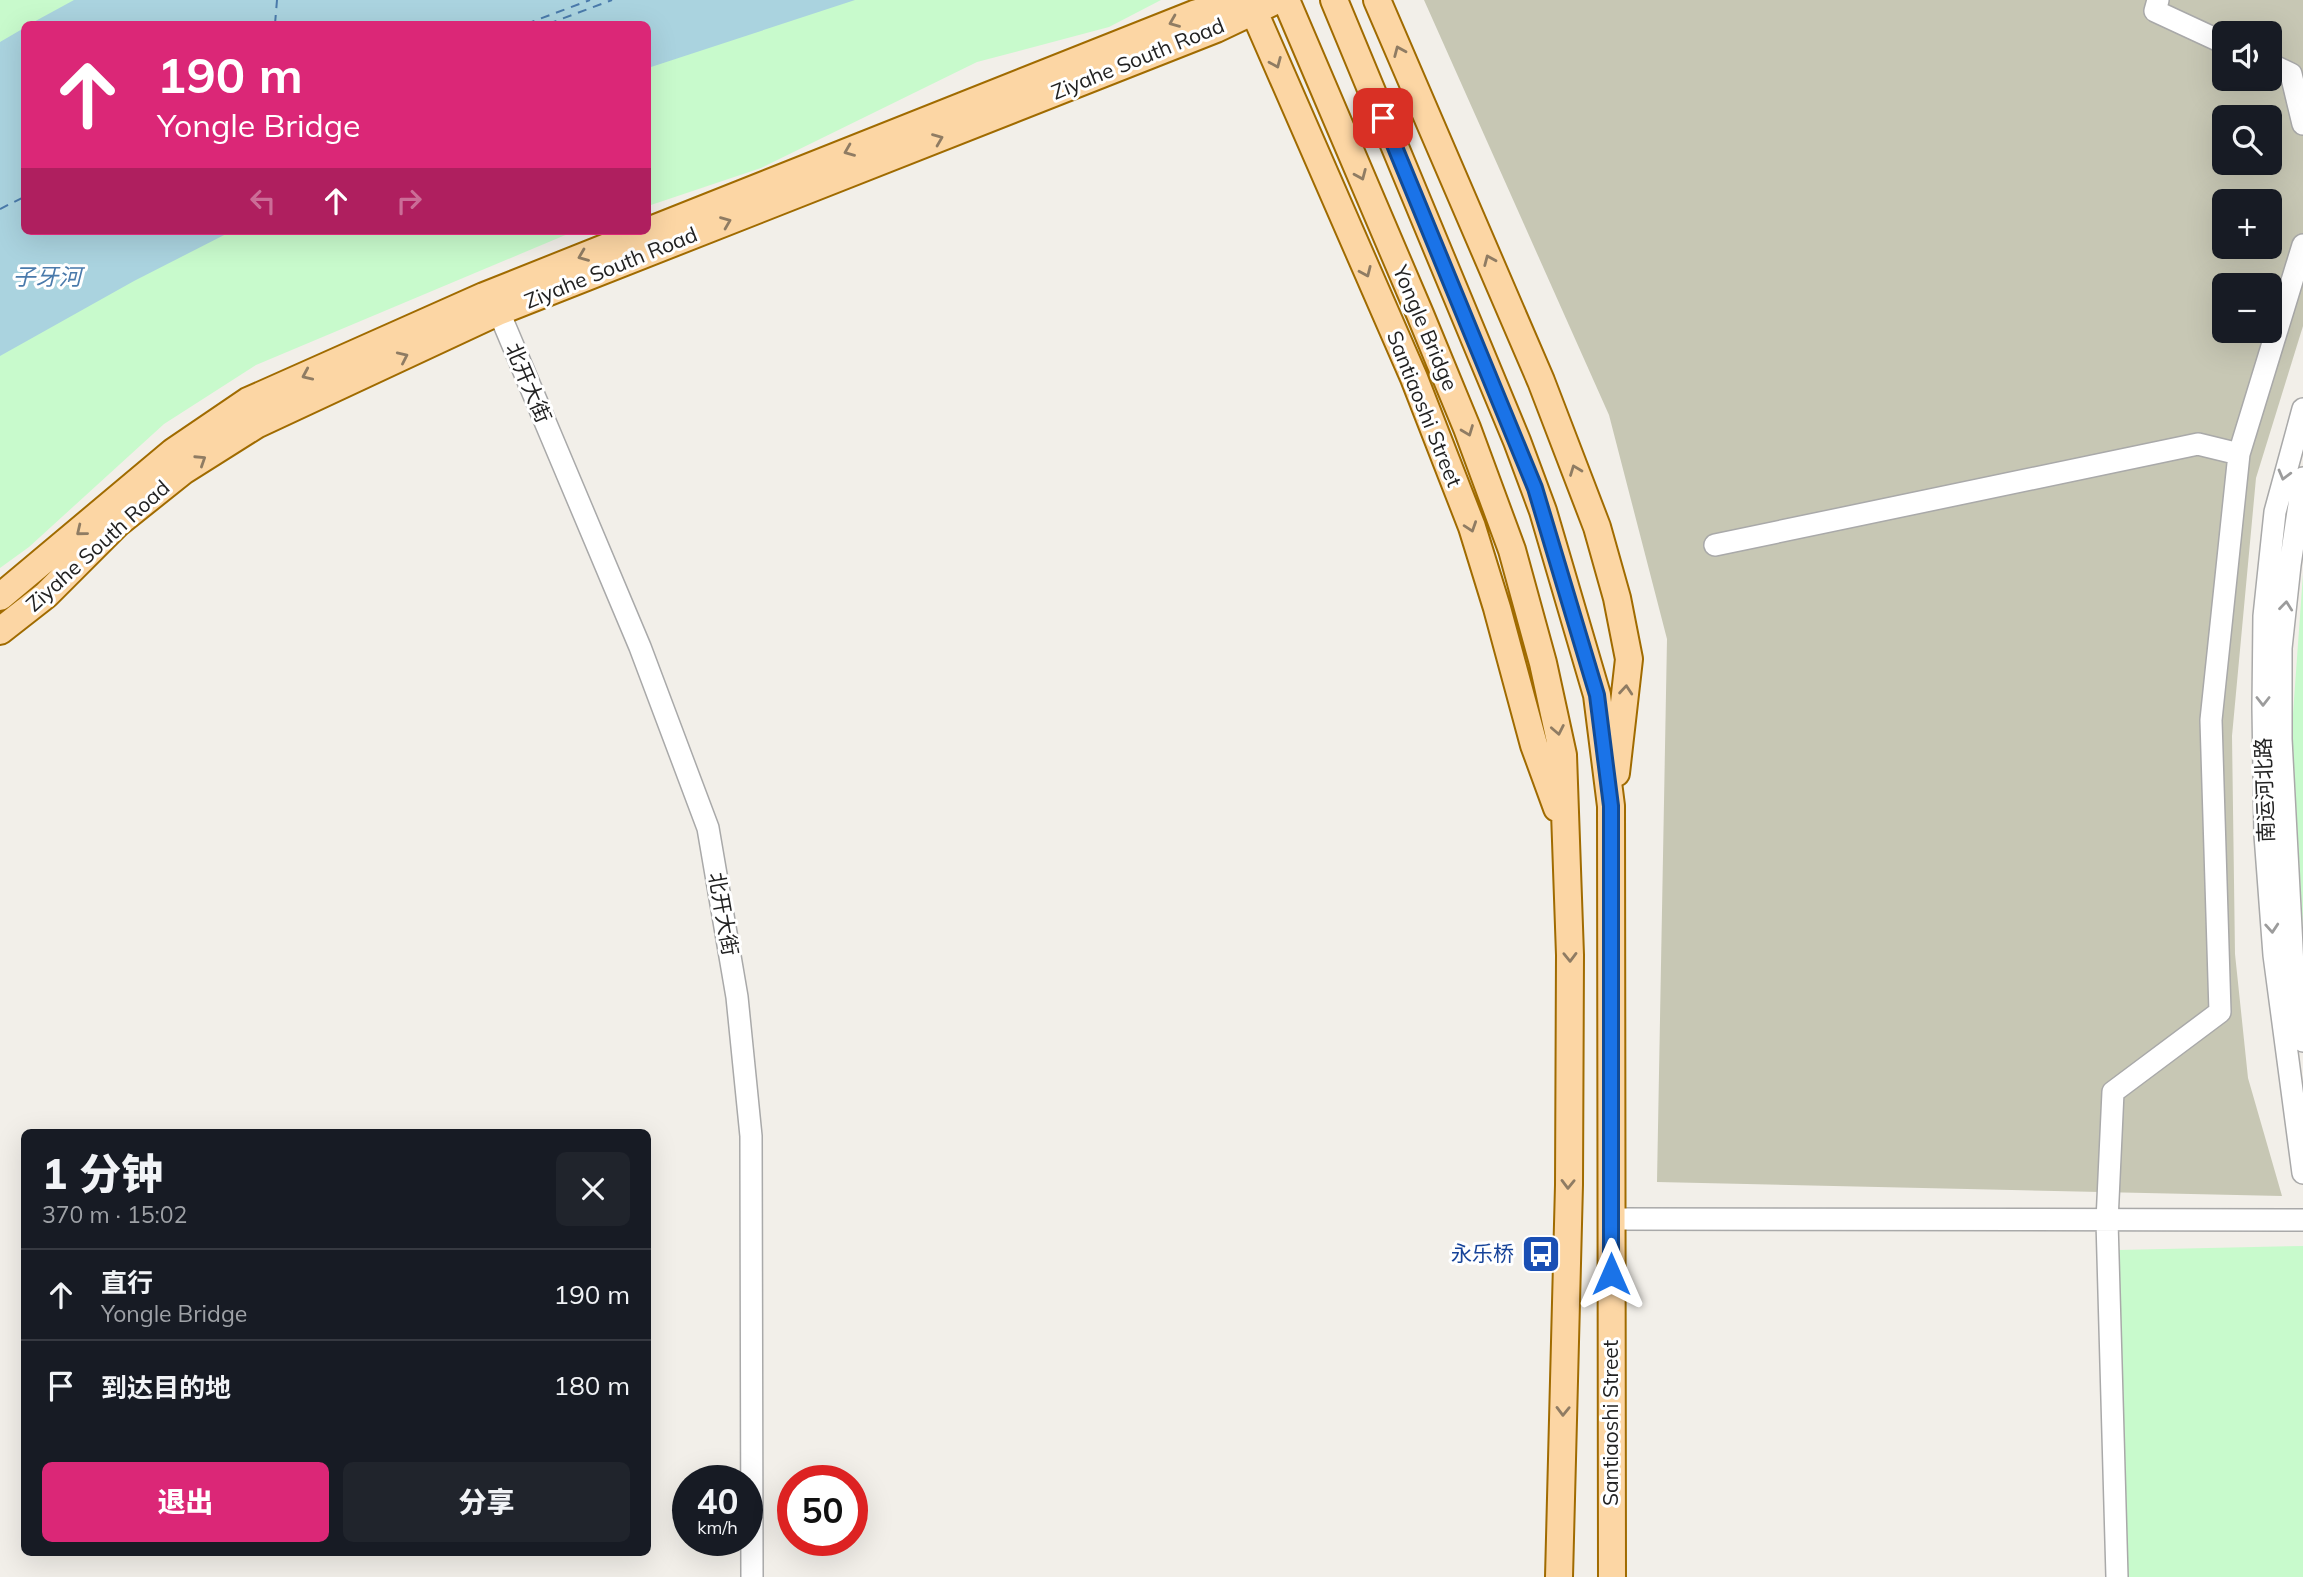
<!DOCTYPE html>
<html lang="zh">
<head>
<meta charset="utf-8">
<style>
	body { margin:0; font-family:Mulish,"Noto Sans SC",sans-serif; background:#20242c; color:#f1f3f6; height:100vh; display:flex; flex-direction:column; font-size:26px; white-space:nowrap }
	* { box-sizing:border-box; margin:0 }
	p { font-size:23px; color:#9ea1a6 }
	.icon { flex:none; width:38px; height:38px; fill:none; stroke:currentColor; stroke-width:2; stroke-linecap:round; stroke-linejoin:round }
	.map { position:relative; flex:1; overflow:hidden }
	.drawer { position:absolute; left:21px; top:1129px; width:630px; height:427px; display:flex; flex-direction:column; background:#171b24; border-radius:10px; box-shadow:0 7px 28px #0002 }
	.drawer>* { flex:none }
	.banner { position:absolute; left:21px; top:21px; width:630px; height:214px; border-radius:10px; box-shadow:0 7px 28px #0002; background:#db2777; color:#fff; overflow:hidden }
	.tools { position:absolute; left:2212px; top:21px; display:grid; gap:14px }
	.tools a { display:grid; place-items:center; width:70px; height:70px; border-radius:10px; background:#171b24; box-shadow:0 7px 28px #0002; font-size:35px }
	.speed { position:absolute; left:672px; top:1465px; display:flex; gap:14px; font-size:35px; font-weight:700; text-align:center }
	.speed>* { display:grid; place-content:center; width:91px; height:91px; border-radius:50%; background:#171b24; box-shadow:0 7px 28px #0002; line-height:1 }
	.speed small { font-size:18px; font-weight:400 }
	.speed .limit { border:10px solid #d22; background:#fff; color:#111 }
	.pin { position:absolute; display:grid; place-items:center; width:60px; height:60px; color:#fff; margin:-30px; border-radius:14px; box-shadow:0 4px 10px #0006 }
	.me { position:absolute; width:77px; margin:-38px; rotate:0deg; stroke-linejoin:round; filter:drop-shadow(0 0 5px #0008) }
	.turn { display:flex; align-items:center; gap:24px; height:147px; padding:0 21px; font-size:32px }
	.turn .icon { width:91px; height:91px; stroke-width:2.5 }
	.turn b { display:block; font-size:49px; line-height:60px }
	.lanes { display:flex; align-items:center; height:66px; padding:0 21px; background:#0003; justify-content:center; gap:35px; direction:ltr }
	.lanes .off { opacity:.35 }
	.round { display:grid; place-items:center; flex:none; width:74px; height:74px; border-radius:10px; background:#20242c }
	.summary { display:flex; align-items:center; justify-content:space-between; height:119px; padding:0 21px }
	h1 { font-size:42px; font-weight:800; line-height:52px }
	.primary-button { display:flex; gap:14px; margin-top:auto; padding:14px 21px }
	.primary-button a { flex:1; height:80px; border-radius:10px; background:#db2777; color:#fff; font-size:28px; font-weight:800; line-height:80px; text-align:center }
	.primary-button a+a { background:#20242c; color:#f1f3f6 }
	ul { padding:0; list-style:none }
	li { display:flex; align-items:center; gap:21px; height:91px; padding:0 21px; border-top:2px solid #363941 }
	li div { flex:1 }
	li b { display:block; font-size:26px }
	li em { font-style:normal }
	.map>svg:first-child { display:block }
</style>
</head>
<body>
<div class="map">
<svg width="2303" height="1577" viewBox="0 0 2303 1577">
	<rect width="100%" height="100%" fill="#f2efe9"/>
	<path fill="#c7c7b4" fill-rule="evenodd" d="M1424,0H2303V326L2256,478L2232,736L2235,954L2248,1078L2282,1196L1657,1182L1667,639L1609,415ZM2224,33H2270V79H2224ZM2224,117H2270V163H2224ZM2224,201H2270V247H2224ZM2224,285H2270V331H2224Z"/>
	<path fill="#c8facc" d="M0,0H1161L1109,27L977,62L761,168L648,206V24H24V231H575L256,365L164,424L29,547L0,568Z
		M2303,574V929L2292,728Z
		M2303,1246V1577H2125L2118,1250Z"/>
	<path fill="#aad3df" d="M74,0H855L648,68V24H30Z
		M24,28V231H232L134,281L0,356V42Z"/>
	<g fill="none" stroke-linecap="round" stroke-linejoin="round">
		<path stroke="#4a7aab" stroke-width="2" stroke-dasharray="9 7" stroke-linecap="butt" d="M275,24L277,0
			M526,24L590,0
			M548,24L612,0
			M0,209L24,197"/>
		<g stroke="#a9a9a9" stroke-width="24">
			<path id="minor" d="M2158,0L2155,11L2224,43
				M2270,64L2291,74L2303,124
				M493,298L640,647L708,828L737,997L751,1136L752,1577
				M2303,409L2275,512L2264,616L2263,707L2265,835L2274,955L2303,1173
				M2303,478L2290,565L2281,648V739L2293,966L2303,1041
				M1715,545L2198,444L2239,454
				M1610,1219L2303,1220
				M2117,1577L2107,1221L2113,1092L2220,1012L2211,720L2239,454L2303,245"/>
		</g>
		<g stroke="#a06b00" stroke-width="30">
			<path id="major" d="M1249,0L1414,378L1472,527L1497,608L1534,745L1557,808
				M1286,0L1420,314L1467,428L1512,550L1543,663L1563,755L1570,955L1569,1185L1559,1577
				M1334,0L1517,441L1543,511L1597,695L1611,806L1612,1577
				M1377,0L1541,381L1597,527L1617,598L1629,659L1616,773
				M648,231L1194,14L1239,0
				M0,597L173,452L248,401L484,296L647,231
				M0,631L46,595L118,523L183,471L256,425L498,312L1216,29L1277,0"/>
		</g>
		<use href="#minor" stroke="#fff" stroke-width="21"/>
		<use href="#major" stroke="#fcd6a4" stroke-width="26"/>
	</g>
	<defs><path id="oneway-chevron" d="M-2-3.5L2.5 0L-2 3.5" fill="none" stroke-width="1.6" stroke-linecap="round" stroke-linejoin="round" transform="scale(1.75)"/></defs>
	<g stroke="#8f7c63">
		<use href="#oneway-chevron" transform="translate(1174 22) rotate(158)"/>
		<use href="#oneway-chevron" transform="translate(1399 51) rotate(-113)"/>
		<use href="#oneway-chevron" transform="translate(1276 63) rotate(67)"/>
		<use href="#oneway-chevron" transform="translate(938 139) rotate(-22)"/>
		<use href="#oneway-chevron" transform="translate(849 151) rotate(158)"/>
		<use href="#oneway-chevron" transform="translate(1361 175) rotate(67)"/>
		<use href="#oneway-chevron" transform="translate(726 222) rotate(-22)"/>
		<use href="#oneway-chevron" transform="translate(583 256) rotate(158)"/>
		<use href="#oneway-chevron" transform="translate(1489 260) rotate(-113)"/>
		<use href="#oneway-chevron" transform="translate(1366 272) rotate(66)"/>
		<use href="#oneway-chevron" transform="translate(403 357) rotate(-25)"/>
		<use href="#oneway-chevron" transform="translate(307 375) rotate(156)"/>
		<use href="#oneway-chevron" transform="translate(1468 431) rotate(69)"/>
		<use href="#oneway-chevron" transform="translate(201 460) rotate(-33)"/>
		<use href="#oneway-chevron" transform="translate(1575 470) rotate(-111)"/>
		<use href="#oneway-chevron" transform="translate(1471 527) rotate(71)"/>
		<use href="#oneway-chevron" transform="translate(81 531) rotate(141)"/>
		<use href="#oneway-chevron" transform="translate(1626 690) rotate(-85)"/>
		<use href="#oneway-chevron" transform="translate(1558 730) rotate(79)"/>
		<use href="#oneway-chevron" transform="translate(1570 957) rotate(89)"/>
		<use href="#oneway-chevron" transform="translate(1568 1184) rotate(91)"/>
		<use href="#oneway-chevron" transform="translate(1563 1411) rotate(91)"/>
	</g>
	<g stroke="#9c9c9c">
		<use href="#oneway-chevron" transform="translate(2284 475) rotate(105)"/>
		<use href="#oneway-chevron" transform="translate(2286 606) rotate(-84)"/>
		<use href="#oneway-chevron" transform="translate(2263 701) rotate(90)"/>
		<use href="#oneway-chevron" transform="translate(2272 928) rotate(86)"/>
	</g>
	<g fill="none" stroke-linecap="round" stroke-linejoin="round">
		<g stroke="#114b97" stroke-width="18">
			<path id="route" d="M1383,118L1535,488L1597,695L1611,806V1274"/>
		</g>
		<use href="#route" stroke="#1a73e8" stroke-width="12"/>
	</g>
	<defs>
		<g id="bus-square" transform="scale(2.0125)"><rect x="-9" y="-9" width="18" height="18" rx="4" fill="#1a4fb4" stroke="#fff"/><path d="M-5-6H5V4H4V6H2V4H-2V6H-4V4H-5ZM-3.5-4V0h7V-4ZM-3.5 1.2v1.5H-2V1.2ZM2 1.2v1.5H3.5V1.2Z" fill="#fff"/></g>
	</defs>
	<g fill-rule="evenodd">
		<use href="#bus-square" x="1541" y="1254"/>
	</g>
	<g text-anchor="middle" stroke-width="6" stroke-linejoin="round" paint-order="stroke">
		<g font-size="21" fill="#222" stroke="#fff">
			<text transform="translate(1138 59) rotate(-22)" y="7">Ziyahe South Road</text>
			<text transform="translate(611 268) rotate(-22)" y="7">Ziyahe South Road</text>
			<text transform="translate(1425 328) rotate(67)" y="7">Yongle Bridge</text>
			<text transform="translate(528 383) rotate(67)" y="7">北开大街</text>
			<text transform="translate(1424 409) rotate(68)" y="7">Santiaoshi Street</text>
			<text transform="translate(98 546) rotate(-42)" y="7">Ziyahe South Road</text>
			<text transform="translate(2265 790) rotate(-92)" y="7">南运河北路</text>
			<text transform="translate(723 914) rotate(80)" y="7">北开大街</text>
			<text transform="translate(1611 1423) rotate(-90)" y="7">Santiaoshi Street</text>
		</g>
		<g font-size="21" fill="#164399" stroke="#fff" text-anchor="end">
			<text x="1514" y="1261">永乐桥</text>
		</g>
		<g font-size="23" font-style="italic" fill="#4a7aab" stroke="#fff">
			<text x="47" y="285">子牙河</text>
		</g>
	</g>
</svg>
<div class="tools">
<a><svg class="icon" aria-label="sound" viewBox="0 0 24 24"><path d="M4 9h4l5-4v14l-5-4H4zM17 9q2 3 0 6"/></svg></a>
<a><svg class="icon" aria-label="search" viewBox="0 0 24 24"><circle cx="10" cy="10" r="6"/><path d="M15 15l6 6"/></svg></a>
<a>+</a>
<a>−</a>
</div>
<div class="speed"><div>40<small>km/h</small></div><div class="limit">50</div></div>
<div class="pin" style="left:1383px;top:118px;background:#d93025"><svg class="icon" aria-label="arrive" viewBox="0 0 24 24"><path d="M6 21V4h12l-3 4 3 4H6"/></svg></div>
<svg class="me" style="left:1611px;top:1274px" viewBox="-20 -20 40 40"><path d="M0-17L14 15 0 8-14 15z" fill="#1a73e8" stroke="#fff" stroke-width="4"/></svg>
<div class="banner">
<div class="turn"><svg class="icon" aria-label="ahead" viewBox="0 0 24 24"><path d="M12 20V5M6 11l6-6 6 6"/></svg><div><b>190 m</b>Yongle Bridge</div></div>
<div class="lanes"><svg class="icon off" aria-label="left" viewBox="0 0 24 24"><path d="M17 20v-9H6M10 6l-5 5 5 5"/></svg><svg class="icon" aria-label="ahead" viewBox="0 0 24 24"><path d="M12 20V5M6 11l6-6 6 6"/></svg><svg class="icon off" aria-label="right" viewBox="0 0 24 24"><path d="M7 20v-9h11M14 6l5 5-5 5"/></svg></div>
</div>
<section class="drawer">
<div class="summary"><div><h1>1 分钟</h1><p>370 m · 15:02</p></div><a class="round"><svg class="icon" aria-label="close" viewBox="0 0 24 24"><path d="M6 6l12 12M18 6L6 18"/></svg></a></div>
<ul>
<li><svg class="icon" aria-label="ahead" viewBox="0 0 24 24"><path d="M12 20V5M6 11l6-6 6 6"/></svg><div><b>直行</b><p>Yongle Bridge</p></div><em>190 m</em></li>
<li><svg class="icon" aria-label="arrive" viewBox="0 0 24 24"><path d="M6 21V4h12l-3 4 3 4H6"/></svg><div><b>到达目的地</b></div><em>180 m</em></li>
</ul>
<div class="primary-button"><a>退出</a><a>分享</a></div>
</section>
</div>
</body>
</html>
